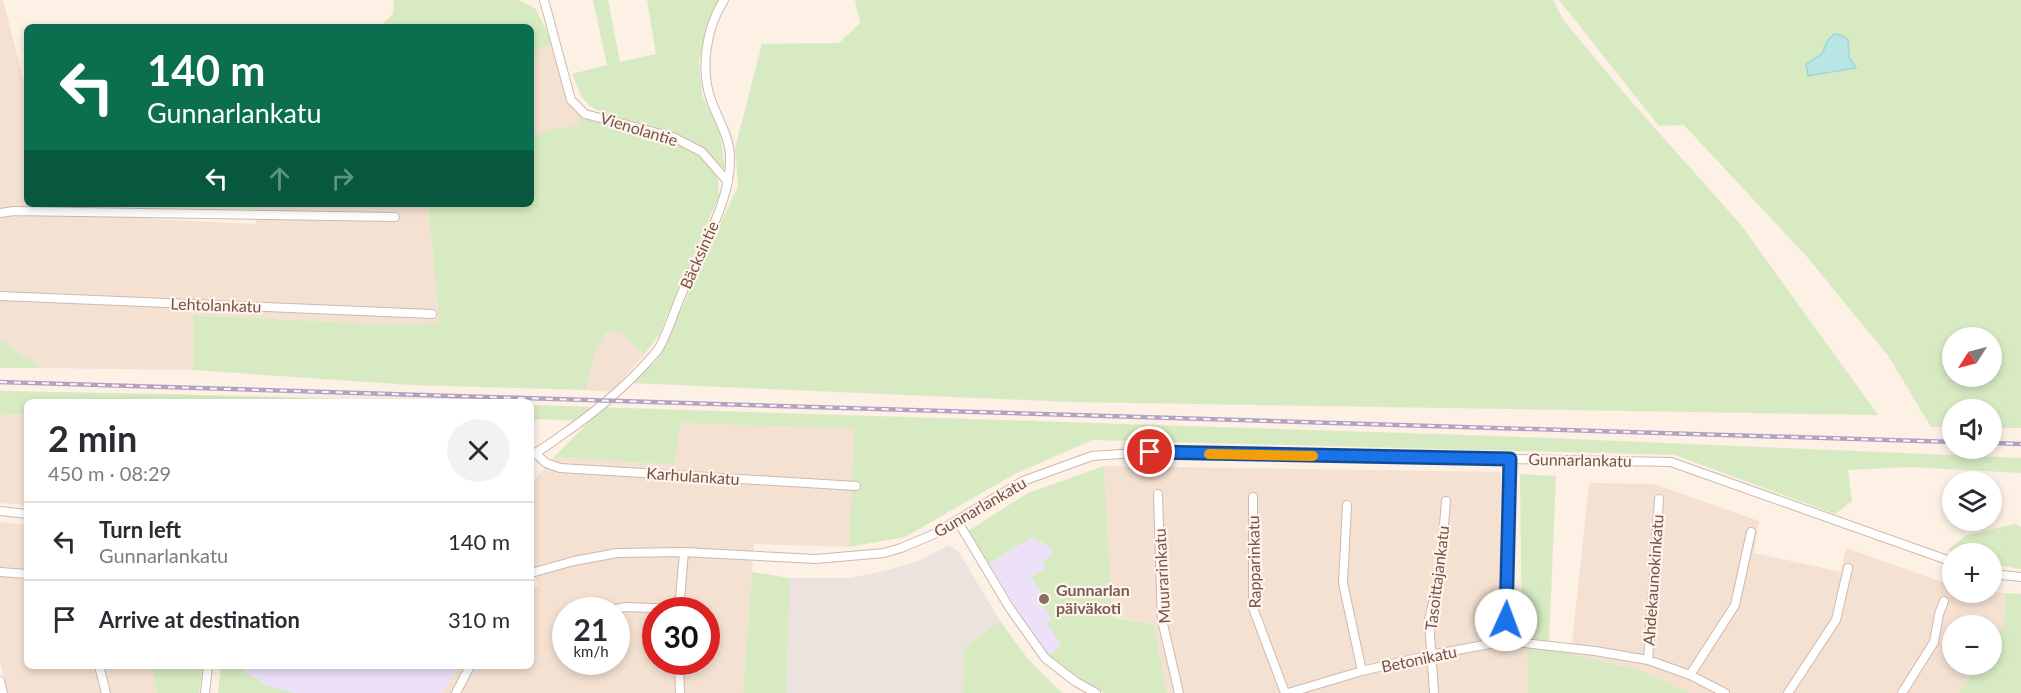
<!DOCTYPE html>
<html lang="en">
<head>
<meta charset="utf-8">
<style>
	body { margin:0; font-family:Lato,sans-serif; background:#f2f2f3; color:#2b2b33; height:100vh; display:flex; flex-direction:column; font-size:22px; white-space:nowrap }
	* { box-sizing:border-box; margin:0 }
	p { font-size:20px; color:#7c7c81 }
	.icon { flex:none; width:33px; height:33px; fill:none; stroke:currentColor; stroke-width:2; stroke-linecap:round; stroke-linejoin:round }
	.map { position:relative; flex:1; overflow:hidden }
	.panel { position:absolute; left:24px; top:399px; width:510px; height:270px; display:flex; flex-direction:column; background:#fff; border-radius:9px; box-shadow:0 3px 9px #0003 }
	.panel>* { flex:none }
	.guide { position:absolute; left:24px; top:24px; width:510px; height:183px; border-radius:9px; box-shadow:0 3px 9px #0003; background:#0b6e4f; color:#fff; overflow:hidden }
	.needle { width:39px; rotate:234deg }
	.fabs { position:absolute; left:1942px; top:327px; display:grid; gap:12px }
	.fabs a { display:grid; place-items:center; width:60px; height:60px; border-radius:50%; background:#fff; box-shadow:0 3px 9px #0003; font-size:30px }
	.speed { position:absolute; left:552px; top:597px; display:flex; gap:12px; font-size:30px; font-weight:700; text-align:center }
	.speed>* { display:grid; place-content:center; width:78px; height:78px; border-radius:50%; background:#fff; box-shadow:0 3px 9px #0003; line-height:1 }
	.speed small { font-size:15px; font-weight:400 }
	.speed .limit { border:9px solid #d22; background:#fff; color:#111 }
	.pin { position:absolute; display:grid; place-items:center; width:51px; height:51px; color:#fff; margin:-26px; border:3px solid #fff; border-radius:50%; box-shadow:0 2px 6px #0007 }
	.me { position:absolute; width:66px; margin:-33px; rotate:2deg; stroke-linejoin:round; filter:drop-shadow(0 0 4px #0008) }
	.turn { display:flex; align-items:center; gap:21px; height:126px; padding:0 24px; font-size:27px }
	.turn .icon { width:78px; height:78px; stroke-width:2.5 }
	.turn b { display:block; font-size:42px; line-height:51px }
	.lanes { display:flex; align-items:center; height:57px; padding:0 24px; background:#0003; justify-content:center; gap:30px; direction:ltr }
	.lanes .off { opacity:.35 }
	.round { display:grid; place-items:center; flex:none; width:63px; height:63px; border-radius:32px; background:#f2f2f3 }
	.head { display:flex; align-items:center; justify-content:space-between; height:102px; padding:0 24px }
	h1 { font-size:36px; font-weight:700; line-height:45px }
	ul { padding:0; list-style:none }
	li { display:flex; align-items:center; gap:18px; height:78px; padding:0 24px; border-top:2px solid #e1e1e2 }
	li div { flex:1 }
	li b { display:block; font-size:22px }
	li em { font-style:normal }
	.map>svg:first-child { display:block }
</style>
</head>
<body>
<div class="map">
<svg width="2021" height="693" viewBox="0 0 2021 693">
	<rect width="100%" height="100%" fill="#fdf0e4"/>
	<path fill="#f4e1d2" fill-rule="evenodd" d="M0,0H3L27,93V204L107,207V204H150V219L256,224L257,204H428L439,323L377,324L193,315V370L43,368L0,340Z
		M552,43L581,114L576,126L553,129L532,138L531,53Z
		M607,331L622,333L644,355L611,392L586,390L596,347Z
		M27,414V505L0,503V415Z
		M680,423L854,429L849,547L754,544L743,693H441L459,666H531V588L539,586L531,567V484L554,457L673,465ZM566,610H616V662H566ZM656,610H706V662H656Z
		M1104,466L1501,472L1499,634H1527L1528,693H1167L1154,624L1118,617H1112Z
		M1589,483L1654,484L1759,521L1754,553L1841,572L1846,548L1953,586V592H1992V591L2005,593L2004,626L1992,644V626H1953V664L1978,665L1959,693H1690L1640,670L1571,654Z
		M0,522L27,525V571L0,569Z
		M0,576L27,580V666H95L102,693H8L0,661Z
		M104,666H151L157,693H111Z"/>
	<path fill="#ece3df" d="M949,545L958,551L1000,621L964,648L963,693H786L790,578H849L884,571L919,561Z"/>
	<path fill="#ede1f9" d="M1032,537L1052,548L1068,641L1049,655L1030,631L989,564Z
		M240,666H459L441,693H295L267,685L248,674Z"/>
	<path fill="#d7eac2" fill-rule="evenodd" d="M394,0H519L536,9L552,43L531,53V27H379L393,14Z
		M593,0H608L620,62L656,54L647,0H721L712,12L699,62L702,95L720,132L725,168C717,166 714,159 708,153C702,149 695,144 689,140C662,125 604,121 586,102C579,95 576,83 572,74L607,65Z
		M855,0H1553L1564,21L1629,99L1741,225L1878,415L1072,402L630,383L657,361L738,186L735,148L762,44L839,43L860,23Z
		M1559,0H2021V428H1992V410H1953V427H1931L1889,357L1808,258L1684,125L1659,126ZM1953,338H1992V376H1953Z
		M581,114C615,124 702,141 717,177C719,182 718,190 719,196L659,335L644,355L622,333L607,331L596,348L586,390L412,385L193,370V315L377,324L439,323L428,204H531V137L553,129L576,126Z
		M150,204H257V209L150,208Z
		M0,340L43,368H0Z
		M0,391L169,394L430,402H27V414L0,415Z
		M531,405L1499,436L2021,458V473L1909,467L1848,470L1852,501L1835,514L1675,455L1092,440L1013,475L905,537L849,547L854,429L681,423L674,465L554,457L590,421L531,419Z
		M1104,466L1112,617L1154,624L1167,693H1104L1084,682L1049,655L1061,646L1047,622L1052,619L1039,598L1042,595L1031,577L1046,568L1042,562L1051,555L1052,548L1032,537L989,564L968,531L1028,493Z
		M1520,474L1556,476L1549,642H1545L1571,654L1640,670L1690,693H1528L1527,640L1522,639Z
		M2016,524L2021,527V569L1992,564V554H1953V556L1951,555L1949,549L1967,535Z
		M752,572L790,578L786,693H743Z
		M2005,593L2021,594V693H1959L1978,665L1992,664V644L2004,626Z
		M1000,621L1028,659L1062,693H963L964,648Z
		M151,666H203L199,693H157Z
		M221,666H240L248,674L267,685L295,693H218Z"/>
	<path fill="#b8e5e6" stroke="#9ed7d8" stroke-width="1.5" d="M1834,34L1841,35L1848,40L1849,57L1856,68L1808,76L1806,64L1822,54L1828,40Z"/>
	<g fill="none" stroke-linecap="round" stroke-linejoin="round">
		<g stroke="#d0b8ad" stroke-width="10">
			<path id="minor" d="M544,0L571,100L585,114L673,137L702,152L728,182
				M0,213L14,211L395,217
				M0,296L432,314
				M535,453L546,463L560,468L856,486
				M531,455C542,450 552,442 562,435C597,411 629,384 657,351C666,339 675,308 682,293C699,252 732,201 730,156C729,136 718,119 711,100C700,69 706,28 724,0
				M1158,494L1162,620L1179,693
				M1253,497V608L1285,693
				M1347,505L1343,583L1362,671
				M0,511L27,514
				M957,520L1009,607L1045,658L1076,682L1096,693
				M0,572L27,574
				M531,573L574,561L617,553L684,552L816,559L884,553L901,548L932,535L1023,481L1092,456L1150,452L1671,462L1953,562
				M1992,574L2021,577
				M609,610L626,607L679,609
				M679,610L684,552
				M1506,641L1510,459
				M1648,660L1659,499
				M679,662L680,693
				M99,666L106,693
				M1690,675L1735,605L1751,532
				M0,681L3,693
				M205,693L208,666
				M456,693L470,666
				M1288,693L1362,671L1430,655L1506,641L1595,651L1648,660L1690,675L1725,693
				M1434,693L1429,620L1440,574L1446,501
				M1788,693L1836,620L1848,568
				M1902,693L1934,642L1939,614L1944,601"/>
		</g>
		<use href="#minor" stroke="#fff" stroke-width="8"/>
		<g stroke="#b1a2c6" stroke-width="4.5">
			<path id="rail" d="M0,382L1953,442
				M1992,443L2021,444"/>
		</g>
		<use href="#rail" stroke="#fff4eb" stroke-width="2" stroke-dasharray="7" stroke-linecap="butt"/>
	</g>
	<g fill="none" stroke-linecap="round" stroke-linejoin="round">
		<g stroke="#114b97" stroke-width="15">
			<path id="route" d="M1150,452L1510,459L1506,620"/>
		</g>
		<use href="#route" stroke="#1a73e8" stroke-width="10"/>
		<path stroke="#f59e0b" stroke-width="10" d="M1209,454L1313,456"/>
	</g>
	<circle fill="#8d6e63" stroke="#fff4eb" stroke-width="2" cx="1044" cy="599" r="6"/>
	<g text-anchor="middle" stroke-width="4.5" stroke-linejoin="round" paint-order="stroke">
		<g font-size="16" fill="#765349" stroke="#fff4eb">
			<text transform="translate(639 129) rotate(17)" y="6">Vienolantie</text>
			<text transform="translate(699 255) rotate(-66)" y="6">Bäcksintie</text>
			<text transform="translate(216 305) rotate(2)" y="6">Lehtolankatu</text>
			<text transform="translate(1580 460) rotate(1)" y="6">Gunnarlankatu</text>
			<text transform="translate(693 476) rotate(4)" y="6">Karhulankatu</text>
			<text transform="translate(980 507) rotate(-30)" y="6">Gunnarlankatu</text>
			<text transform="translate(1254 562) rotate(-91)" y="6">Rapparinkatu</text>
			<text transform="translate(1162 576) rotate(-93)" y="6">Muurarinkatu</text>
			<text transform="translate(1437 578) rotate(-83)" y="6">Tasoittajankatu</text>
			<text transform="translate(1653 580) rotate(-86)" y="6">Ahdekaunokinkatu</text>
			<text transform="translate(1419 659) rotate(-12)" y="6">Betonikatu</text>
		</g>
		<g font-size="16" font-weight="bold" fill="#785e54" stroke="#fff4eb" text-anchor="start">
			<text x="1056" y="596">Gunnarlan<tspan x="1056" dy="18">päiväkoti</tspan></text>
		</g>
	</g>
</svg>
<div class="fabs">
<a><svg class="needle" viewBox="-14 -14 28 28"><path d="M0-13l5 13h-10z" fill="#e53935"/><path d="M0 13l5-13h-10z" fill="#7c7c81"/></svg></a>
<a><svg class="icon" aria-label="sound" viewBox="0 0 24 24"><path d="M4 9h4l5-4v14l-5-4H4zM17 9q2 3 0 6"/></svg></a>
<a><svg class="icon" aria-label="layers" viewBox="0 0 24 24"><path d="M12 4l9 5-9 5-9-5zM3 14l9 5 9-5"/></svg></a>
<a>+</a>
<a>−</a>
</div>
<div class="speed"><div>21<small>km/h</small></div><div class="limit">30</div></div>
<div class="pin" style="left:1150px;top:452px;background:#d93025"><svg class="icon" aria-label="arrive" viewBox="0 0 24 24"><path d="M6 21V4h12l-3 4 3 4H6"/></svg></div>
<svg class="me" style="left:1506px;top:620px" viewBox="-20 -20 40 40"><circle r="19" fill="#fff"/><path d="M0-13L10 11 0 6-10 11z" fill="#1a73e8"/></svg>
<div class="guide">
<div class="turn"><svg class="icon" aria-label="left" viewBox="0 0 24 24"><path d="M17 20v-9H6M10 6l-5 5 5 5"/></svg><div><b>140 m</b>Gunnarlankatu</div></div>
<div class="lanes"><svg class="icon" aria-label="left" viewBox="0 0 24 24"><path d="M17 20v-9H6M10 6l-5 5 5 5"/></svg><svg class="icon off" aria-label="ahead" viewBox="0 0 24 24"><path d="M12 20V5M6 11l6-6 6 6"/></svg><svg class="icon off" aria-label="right" viewBox="0 0 24 24"><path d="M7 20v-9h11M14 6l5 5-5 5"/></svg></div>
</div>
<section class="panel">
<div class="head"><div><h1>2 min</h1><p>450 m · 08:29</p></div><a class="round"><svg class="icon" aria-label="close" viewBox="0 0 24 24"><path d="M6 6l12 12M18 6L6 18"/></svg></a></div>
<ul>
<li><svg class="icon" aria-label="left" viewBox="0 0 24 24"><path d="M17 20v-9H6M10 6l-5 5 5 5"/></svg><div><b>Turn left</b><p>Gunnarlankatu</p></div><em>140 m</em></li>
<li><svg class="icon" aria-label="arrive" viewBox="0 0 24 24"><path d="M6 21V4h12l-3 4 3 4H6"/></svg><div><b>Arrive at destination</b></div><em>310 m</em></li>
</ul>
</section>
</div>
</body>
</html>
